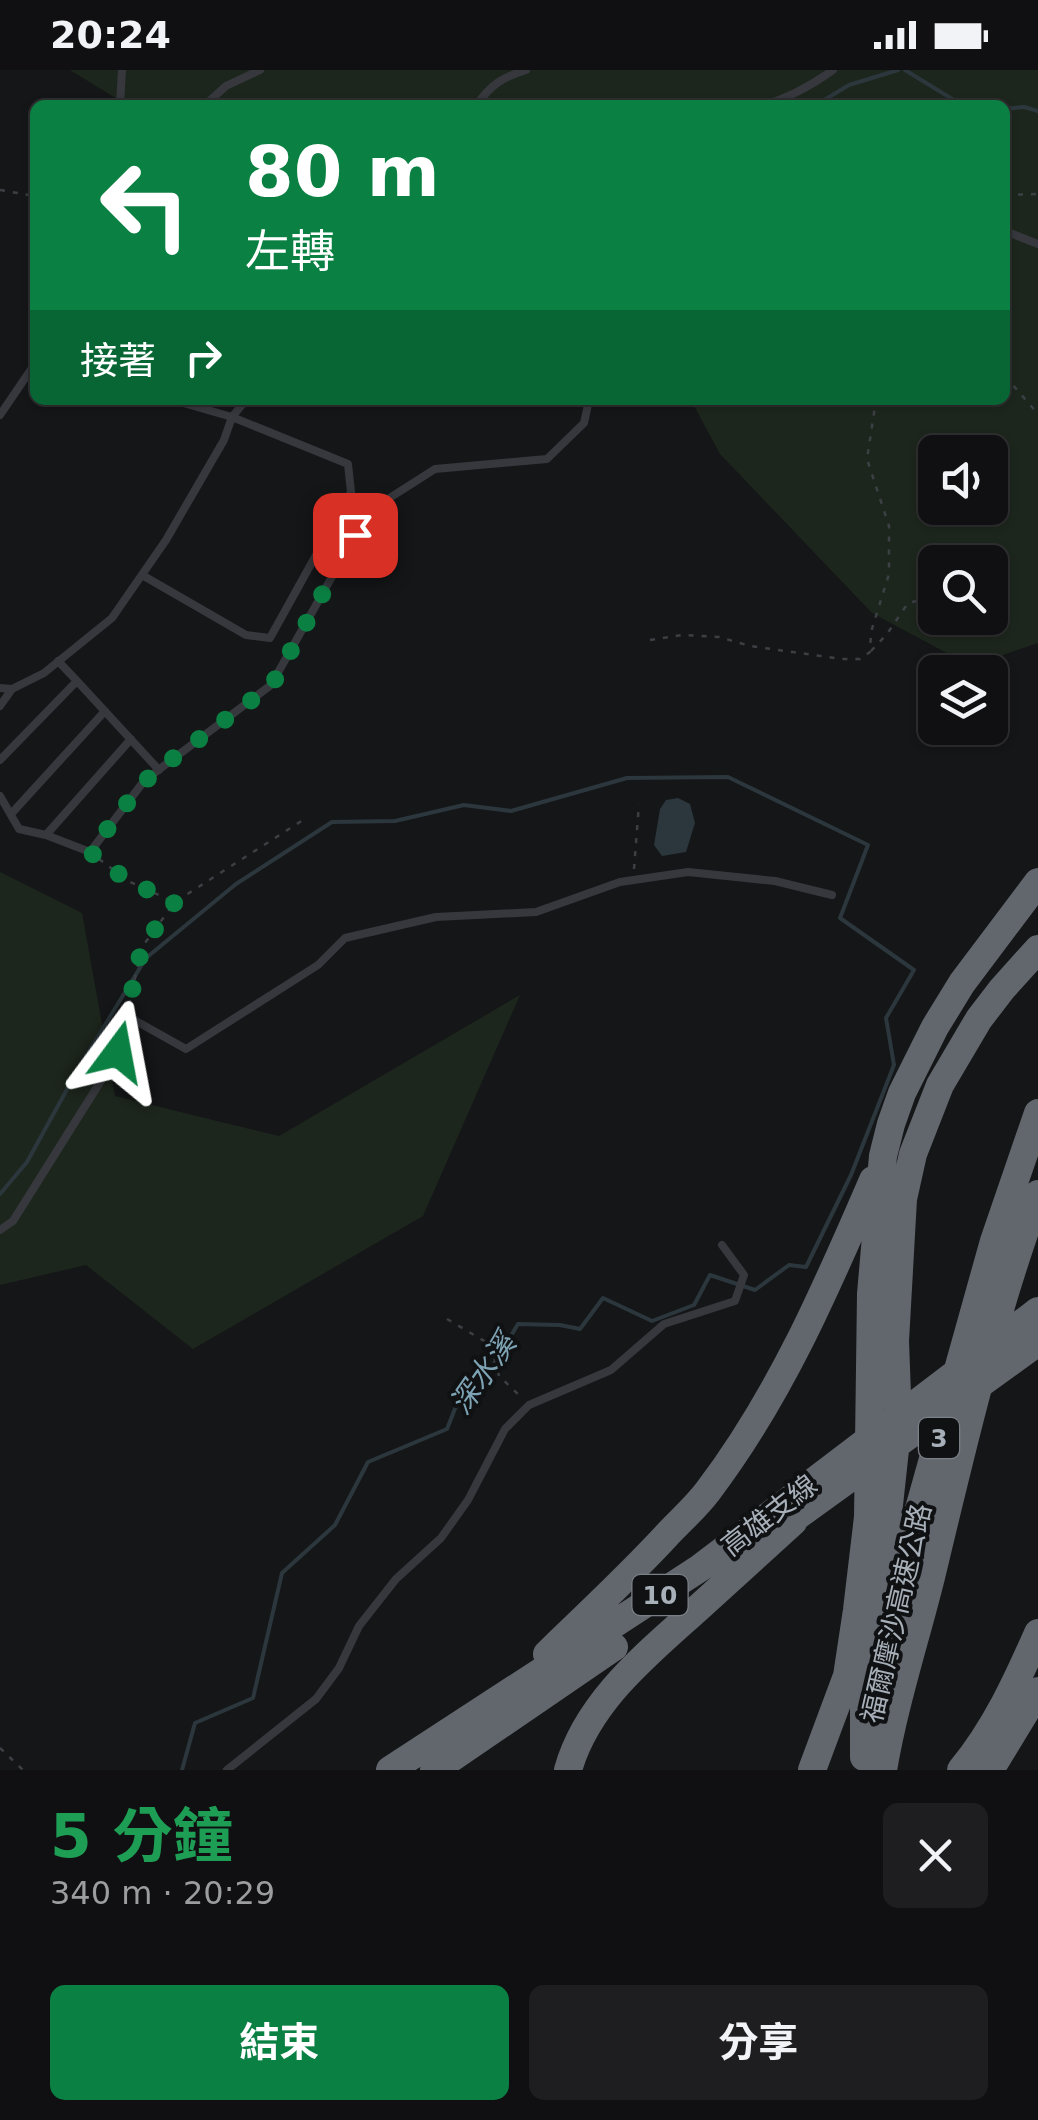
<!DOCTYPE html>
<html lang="zh-TW">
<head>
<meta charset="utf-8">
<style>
	body { margin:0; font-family:"DejaVu Sans","Noto Sans TC",sans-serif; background:#1e1e20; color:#f1f3f6; height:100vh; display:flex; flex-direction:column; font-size:38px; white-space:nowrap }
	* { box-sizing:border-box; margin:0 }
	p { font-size:32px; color:#9c9d9f }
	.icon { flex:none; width:55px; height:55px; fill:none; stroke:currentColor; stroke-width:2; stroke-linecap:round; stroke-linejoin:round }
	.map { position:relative; height:1700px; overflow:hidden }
	.sheet { display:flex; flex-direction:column; background:#101012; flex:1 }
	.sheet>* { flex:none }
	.top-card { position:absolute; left:30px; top:30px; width:980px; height:305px; border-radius:15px; box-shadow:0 2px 8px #0004,0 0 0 2px #303032; background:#0b8043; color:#fff; overflow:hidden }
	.fabs { position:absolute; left:918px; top:365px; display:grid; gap:20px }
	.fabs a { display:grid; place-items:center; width:90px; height:90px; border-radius:15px; background:#101012; box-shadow:0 2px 8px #0004,0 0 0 2px #303032; font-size:50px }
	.pin { position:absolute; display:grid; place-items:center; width:85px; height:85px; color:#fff; margin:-42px; border-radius:20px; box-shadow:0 5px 15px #0006 }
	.me { position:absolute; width:110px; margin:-55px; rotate:13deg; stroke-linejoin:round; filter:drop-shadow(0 0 8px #0008) }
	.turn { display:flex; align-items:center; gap:35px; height:210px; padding:0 50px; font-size:45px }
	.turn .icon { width:130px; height:130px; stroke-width:2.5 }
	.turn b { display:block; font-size:70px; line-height:85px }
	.then { display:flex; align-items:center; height:95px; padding:0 50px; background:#0003; gap:20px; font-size:38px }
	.round { display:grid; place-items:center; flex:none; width:105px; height:105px; border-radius:15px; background:#1e1e20 }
	.head { display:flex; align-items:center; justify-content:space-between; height:170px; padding:0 50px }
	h1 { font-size:60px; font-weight:700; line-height:75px; color:#1e9e55 }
	.action { display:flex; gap:20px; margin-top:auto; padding:20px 50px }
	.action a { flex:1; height:115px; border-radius:15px; background:#0b8043; color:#fff; font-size:40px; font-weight:700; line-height:115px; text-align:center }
	.action a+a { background:#1e1e20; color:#f1f3f6 }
	.status { display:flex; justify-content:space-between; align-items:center; height:70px; padding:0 50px; background:#101012; direction:ltr }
	.status svg { height:28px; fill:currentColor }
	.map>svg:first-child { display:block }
</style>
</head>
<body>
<div class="status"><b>20:24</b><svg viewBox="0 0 49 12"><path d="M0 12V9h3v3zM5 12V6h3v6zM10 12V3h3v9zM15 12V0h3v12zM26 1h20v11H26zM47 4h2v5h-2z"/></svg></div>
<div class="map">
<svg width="1038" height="1700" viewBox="0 0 1038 1700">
	<rect width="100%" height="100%" fill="#151618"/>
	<path fill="#1d261d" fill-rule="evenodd" d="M70,0H1038V573L971,596L872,543L720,384L691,330H1005V35H127ZM935,382H990V438H935ZM935,492H990V548H935Z
		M0,802L82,843L115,1026L279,1066L520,925L423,1146L193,1279L86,1195L0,1215Z"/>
	<path fill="#2b373c" d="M678,728L690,734L695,753L686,782L662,786L654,775L660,739L666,730Z"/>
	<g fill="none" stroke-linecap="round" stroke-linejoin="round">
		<path stroke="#2b373c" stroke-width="4" d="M905,0L962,35
			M816,35L849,15L898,0
			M1005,39L1024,37L1038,41
			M0,1124L27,1092L81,994L146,888L236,814L332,752L395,751L464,735L511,741L627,708L728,707L868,775L840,848L914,900L886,948L894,995L851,1105L806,1197L789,1195L755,1220L710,1205L694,1235L652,1251L603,1228L580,1259L560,1255L518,1254L481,1316L458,1331L447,1359L368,1392L335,1455L282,1503L253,1628L195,1653L182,1700"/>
		<path stroke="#3c4044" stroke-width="2.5" stroke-dasharray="5 8" stroke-linecap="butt" d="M0,120L35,126
			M1005,125L1038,124
			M1005,306L1038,344
			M990,525H995
			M650,570L683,565L719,567L750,576L842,589H860L870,582L871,562L889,504V456L867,389L876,330
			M871,581L887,564L908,533L935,527
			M99,789L128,811L174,832
			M634,799L639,734
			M129,935L142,877L175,832L303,750
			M447,1249L491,1275L499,1306L521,1327
			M0,1678L23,1700"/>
		<path stroke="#36383d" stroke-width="8" d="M120,35L122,0
			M205,35L226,16L260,0
			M477,35C490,15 503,7 526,0
			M764,35C789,28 812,15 833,0
			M1005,161L1038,174
			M173,330L232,347L246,330
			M0,345L32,298L35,288
			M58,591L77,611
			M0,618L12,619L44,603L112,548L166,470L224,370L232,347L348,394L351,422L270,568L246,565L142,505
			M0,636L12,619
			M0,690L77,611L159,700
			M0,726L19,759L46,765L90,782L141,715L157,701L271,615L369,441L435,399L547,389L584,353L589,330
			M11,744L105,641
			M46,765L131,669
			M0,1160L13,1151L119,982L127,946L186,979L318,895L345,868L436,847L536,842L620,812L688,802L775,811L832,825
			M227,1700L316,1629L339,1598L359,1556L396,1509L441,1468L468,1430L505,1359L529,1335L611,1300L664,1254L735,1231L744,1205L722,1175"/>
		<path stroke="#62676e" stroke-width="28" d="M775,1462L1038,1272
			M891,1555L905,1489L994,1171L1038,1043
			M547,1584C587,1545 628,1507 666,1466C680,1451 696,1437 708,1421C780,1326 826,1219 873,1110
			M864,1687V1617L879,1527L898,1352L895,1271L903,1129L913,1084L940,1015L979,949L1002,919L1038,879
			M390,1700L700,1498L1038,1241
			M434,1700L614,1577
			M568,1700C587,1632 646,1585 696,1540C728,1511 760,1482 793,1452
			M812,1700L847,1606L857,1540L868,1447L871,1224L883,1086L891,1054L902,1023L935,957L962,913L1038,812
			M883,1700C894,1635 915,1571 931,1507C962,1378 992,1249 1038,1124
			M961,1700C995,1659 1017,1611 1038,1563
			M990,1700L1038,1621"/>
	</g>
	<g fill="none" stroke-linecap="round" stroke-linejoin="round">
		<path stroke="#0b8043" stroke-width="18" stroke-dasharray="0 32.4" d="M118,982L142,877L175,832L128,811L90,782L141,715L156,701L272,615L355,465"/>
	</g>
	<g text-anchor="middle" stroke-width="8" stroke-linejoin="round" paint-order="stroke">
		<g fill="#101113" stroke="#7a8086" stroke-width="2.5">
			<rect x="919" y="1348" width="40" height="40" rx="8"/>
			<rect x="632.5" y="1505" width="55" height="40" rx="8"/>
		</g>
		<g font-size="25" font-weight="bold" fill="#a7afb8">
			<text x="939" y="1377">3</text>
			<text x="660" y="1534">10</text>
		</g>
		<g font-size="28" fill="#a7afb8" stroke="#101113">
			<text transform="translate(769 1445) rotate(-38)" y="10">高雄支線</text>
			<text transform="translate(896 1543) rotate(-77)" y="10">福爾摩沙高速公路</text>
		</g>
		<g font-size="30" font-style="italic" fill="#7da3b4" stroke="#101113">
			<text transform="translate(483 1304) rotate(-55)" y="10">深水溪</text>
		</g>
	</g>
</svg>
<div class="fabs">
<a><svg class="icon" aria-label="sound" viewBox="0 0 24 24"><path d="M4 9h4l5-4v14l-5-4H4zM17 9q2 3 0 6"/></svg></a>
<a><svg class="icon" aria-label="search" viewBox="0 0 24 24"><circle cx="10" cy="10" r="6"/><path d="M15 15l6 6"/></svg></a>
<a><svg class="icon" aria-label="layers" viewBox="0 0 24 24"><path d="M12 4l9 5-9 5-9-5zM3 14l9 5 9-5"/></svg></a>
</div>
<div class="pin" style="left:355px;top:465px;background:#d93025"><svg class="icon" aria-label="arrive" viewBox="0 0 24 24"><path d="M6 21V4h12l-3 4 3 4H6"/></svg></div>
<svg class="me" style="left:118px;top:982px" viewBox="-20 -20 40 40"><path d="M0-17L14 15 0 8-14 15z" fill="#0b8043" stroke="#fff" stroke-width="4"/></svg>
<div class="top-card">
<div class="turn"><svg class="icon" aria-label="left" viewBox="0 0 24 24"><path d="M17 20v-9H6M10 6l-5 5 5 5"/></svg><div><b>80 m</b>左轉</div></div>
<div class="then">接著<svg class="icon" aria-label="right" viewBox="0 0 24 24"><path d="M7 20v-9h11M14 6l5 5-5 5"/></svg></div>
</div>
</div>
<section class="sheet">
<div class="head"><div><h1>5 分鐘</h1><p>340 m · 20:29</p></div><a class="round"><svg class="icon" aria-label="close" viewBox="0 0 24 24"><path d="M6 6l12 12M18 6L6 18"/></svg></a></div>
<div class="action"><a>結束</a><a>分享</a></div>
</section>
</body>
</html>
